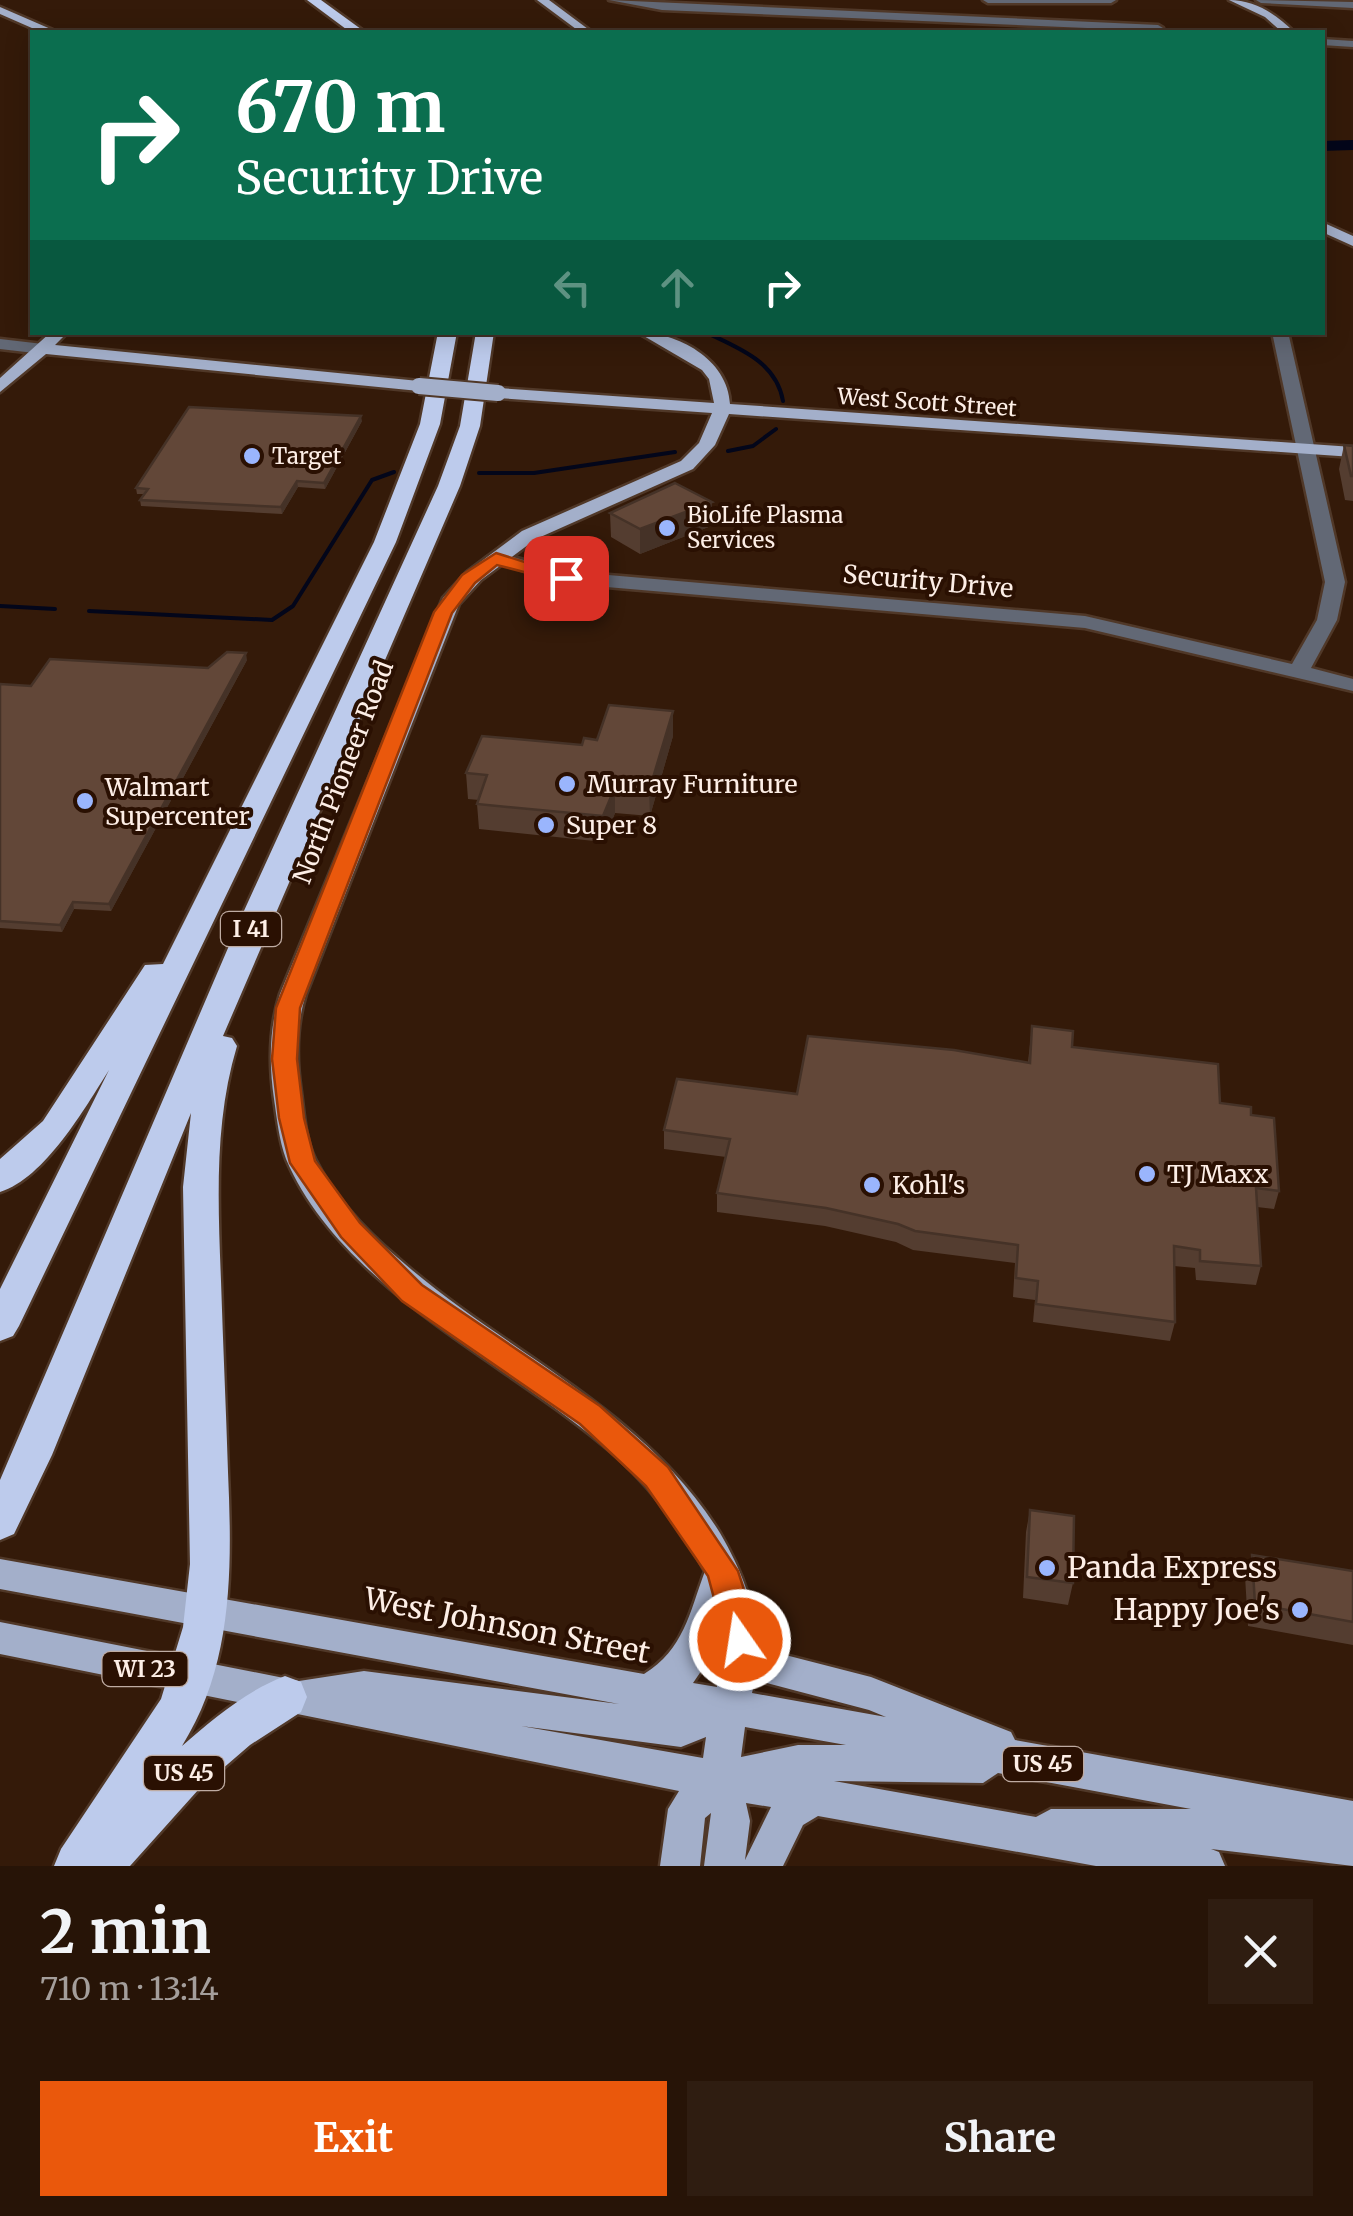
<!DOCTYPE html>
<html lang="en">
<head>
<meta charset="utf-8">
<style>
	body { margin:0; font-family:Merriweather,serif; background:#2f1d11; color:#f1f3f6; height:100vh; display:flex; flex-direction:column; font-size:38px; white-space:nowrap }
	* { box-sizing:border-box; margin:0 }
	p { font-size:32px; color:#a49e9b }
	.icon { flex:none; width:55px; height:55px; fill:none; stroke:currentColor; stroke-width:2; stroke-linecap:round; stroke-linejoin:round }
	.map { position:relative; height:1866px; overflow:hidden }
	.sheet { display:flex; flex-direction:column; background:#271407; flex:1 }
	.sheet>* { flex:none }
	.guide { position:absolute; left:30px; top:30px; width:1295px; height:305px; border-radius:0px; box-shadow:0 5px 25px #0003,0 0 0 2px #433328; background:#0b6e4f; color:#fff; overflow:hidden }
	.pin { position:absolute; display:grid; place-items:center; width:85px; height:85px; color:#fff; margin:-42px; border-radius:20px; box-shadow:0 5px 15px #0006 }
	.me { position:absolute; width:110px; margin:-55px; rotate:347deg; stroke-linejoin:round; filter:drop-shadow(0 0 8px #0008) }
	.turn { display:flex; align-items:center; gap:35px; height:210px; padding:0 40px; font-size:45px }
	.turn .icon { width:130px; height:130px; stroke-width:2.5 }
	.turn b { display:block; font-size:70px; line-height:85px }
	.lanes { display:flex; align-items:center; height:95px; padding:0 40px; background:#0003; justify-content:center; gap:50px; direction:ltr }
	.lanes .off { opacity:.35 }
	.round { display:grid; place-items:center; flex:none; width:105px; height:105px; border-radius:0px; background:#2f1d11 }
	.headline { display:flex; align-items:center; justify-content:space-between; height:170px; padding:0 40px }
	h1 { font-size:60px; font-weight:700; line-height:75px }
	.button { display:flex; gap:20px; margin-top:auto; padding:20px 40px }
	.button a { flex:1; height:115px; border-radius:0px; background:#ea580c; color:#fff; font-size:40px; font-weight:700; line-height:115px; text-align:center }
	.button a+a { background:#2f1d11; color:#f1f3f6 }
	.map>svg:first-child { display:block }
</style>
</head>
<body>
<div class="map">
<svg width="1353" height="1866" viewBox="0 0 1353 1866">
	<rect width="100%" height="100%" fill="#341a09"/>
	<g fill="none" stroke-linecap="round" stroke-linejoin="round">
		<path stroke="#03061a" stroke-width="4" d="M705,332C738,348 776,361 783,401
			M728,451L753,446L776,429
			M479,473H534L675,452
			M0,606L55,609
			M89,611L272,620L293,606L372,480L394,472"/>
		<path fill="#03061a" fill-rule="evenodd" d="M1353,140V150L1322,151V141Z"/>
		<g stroke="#503828" stroke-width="5">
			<path id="minor" d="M609,0L1158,25L1163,28L1158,31L662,10Z
				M983,0H1116L1111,3H988Z
				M1256,0L1353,2V8L1261,3Z
				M1322,39L1353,41V47L1322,45Z
				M1272,332H1288L1345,582L1337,620L1311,668L1353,679V691L1085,628L560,583L486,558L496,552L562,571L1085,616L1292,664L1317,620L1325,582Z
				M0,339L43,344L51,349L43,354L0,349Z"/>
		</g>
		<g stroke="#503828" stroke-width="5">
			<path id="major" d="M537,0H549L592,32H580Z
				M1229,0C1255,0 1276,14 1294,32H1282L1265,17Z
				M0,7L53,30L55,32H41L0,14Z
				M1322,222L1353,236V246L1322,232Z
				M51,332H68L55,345L419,381L427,386L419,391L46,354L0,392V378Z
				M637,332C677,332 728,359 730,404L1353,447V457L729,414L715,445L693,469L536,539L481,580L459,604L306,994C296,1026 296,1059 301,1092C304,1114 305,1139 315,1159C334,1197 366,1231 398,1258C504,1352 643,1408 720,1533C741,1569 756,1606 758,1648L871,1677L1011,1732L1015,1740L1353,1801V1866L1211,1849L1219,1852L1225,1866H1096L818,1816L803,1825L783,1866H704L711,1813L705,1818L700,1866H660L668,1809L679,1791L0,1654V1622L299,1681L364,1671L619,1704L0,1589V1559L644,1674C684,1649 689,1614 705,1571C682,1529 652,1489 617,1457C514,1365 342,1291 286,1159C279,1140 277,1119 274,1099C269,1064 269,1029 280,994L443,598L467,572L522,531L681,461L699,443L712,413L498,398L490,393L498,388L714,403L709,379L702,370ZM721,1624L717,1687L693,1683L706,1664ZM755,1680L869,1710L886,1717L752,1693ZM521,1726L681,1747L706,1737L703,1758ZM745,1727L846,1745H798L741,1757ZM998,1773L1191,1809H1051L1036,1817L834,1781L983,1783ZM746,1803L771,1807L745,1860L750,1821Z"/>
		</g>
		<g stroke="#503828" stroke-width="5">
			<path id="highway" d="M307,0H321L365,32H350Z
				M438,332H457L440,424L396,542L19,1326L13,1336L0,1341V1289L109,1070C85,1108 45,1178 0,1192V1159L43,1121L145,965L163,964L374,542L420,424Z
				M476,332H494L480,426L460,486L223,1036L232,1038L237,1046C214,1122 218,1203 221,1281C223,1345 226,1408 228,1472C232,1565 234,1664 182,1746C213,1719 246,1691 285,1676L301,1682L307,1697L301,1712L250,1745L199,1789L130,1866H54L61,1849L161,1699L183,1627L190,1564L183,1187L191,1113L52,1455L14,1534L0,1540V1480L243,913L438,486L460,426Z"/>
		</g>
		<use href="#minor" fill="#626875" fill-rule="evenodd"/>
		<use href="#major" fill="#a3afca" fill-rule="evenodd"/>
		<use href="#highway" fill="#bdcbec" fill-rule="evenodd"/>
		<g stroke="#503828" stroke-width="20" stroke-linecap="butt">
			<path id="major-bridge" d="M419,386L498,393"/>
		</g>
		<use href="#major-bridge" stroke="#a3afca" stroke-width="16"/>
	</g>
	<path fill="#543d30" d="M362,421L325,489L298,487L282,514L141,506L140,500L144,494H137L136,488Z
		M1344,445L1353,446V501L1345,500L1339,469Z
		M610,513L711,526L640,554L611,537Z
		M247,660L111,911L74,909L62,932L0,928V684L31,686L208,668Z
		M673,736L650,816L615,813L604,842L479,829L477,804L479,800L468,799L466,773L582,745Z
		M1032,1026L1072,1047L1251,1115L1279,1191L1274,1209L1257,1207L1261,1266L1256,1285L1196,1280L1195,1268L1174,1266L1175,1322L1170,1341L1033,1322L1035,1300L1013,1297L1015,1263L913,1250L896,1242L825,1226L717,1212V1193L726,1157L664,1149V1130L1028,1062Z
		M1030,1510L1073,1583L1068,1605L1023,1598L1026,1532Z
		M1252,1555L1353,1571V1645L1248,1626L1245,1576Z"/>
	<path fill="#453227" d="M361,416L362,421L325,489L324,483Z
		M297,481L298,487L282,514L281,507Z
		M712,502L711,526L640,554V529Z
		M246,653L247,660L111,911L109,904Z
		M673,711V736L650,816L649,791Z
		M615,787V813L604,842L603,816Z
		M73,902L74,909L62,932L60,925Z"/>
	<path fill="#624738" stroke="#453227" stroke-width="2.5" d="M189,407L361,416L324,483L297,481L281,507L140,500L148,489L136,488Z
		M1344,445L1353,446V476H1351Z
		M675,483L712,502L640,529L610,513Z
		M227,652L246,653L109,904L73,902L60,925L0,921V684L31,686L50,659L208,668Z
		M609,705L673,711L649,791L615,787L603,816L477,804L487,775L466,773L482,736L582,745L584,738L597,740Z
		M1032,1026L1073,1031L1072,1047L1218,1064L1220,1103L1251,1107V1115L1274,1118L1279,1191L1256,1188L1261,1266L1200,1261V1250L1174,1246L1175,1322L1036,1304L1038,1281L1016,1278L1018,1245L915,1231L898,1224L826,1208L717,1193L730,1139L664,1130L677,1079L797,1094L808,1036L954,1050L1030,1063Z
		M1030,1510L1074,1516L1073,1583L1027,1577Z
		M1252,1555L1353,1571V1622L1255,1604Z"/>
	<path fill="#ea580c" stroke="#983908" stroke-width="2.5" d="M496,553L575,578L566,583L497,565L475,583L452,613L300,1008L297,1059L304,1118L315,1161L360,1223L422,1285L600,1406L668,1467L738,1571L754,1620L756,1640L751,1650L740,1655L728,1650L708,1576L646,1486L580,1424L402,1301L341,1237L290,1163L279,1118L272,1059L276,1008L434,612L462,575Z"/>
	<g fill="#9ab5fd" stroke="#2a1002" stroke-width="4">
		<circle cx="252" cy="456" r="10"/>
		<circle cx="667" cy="528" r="10"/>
		<circle cx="567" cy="784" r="10"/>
		<circle cx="85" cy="801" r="10"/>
		<circle cx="546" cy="825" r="10"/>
		<circle cx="1147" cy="1174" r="10"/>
		<circle cx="872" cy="1185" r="10"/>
		<circle cx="1047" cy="1568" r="10"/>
		<circle cx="1300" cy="1610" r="10"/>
	</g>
	<g text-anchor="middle" stroke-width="8" stroke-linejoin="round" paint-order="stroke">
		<g font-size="22" fill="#fdeee6" stroke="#2a1002">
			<text transform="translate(927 402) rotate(4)" y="8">West Scott Street</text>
		</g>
		<g font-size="22" fill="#fdeee6" stroke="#2a1002" text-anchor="start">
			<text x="272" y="464">Target</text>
			<text x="687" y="523">BioLife Plasma<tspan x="687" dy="25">Services</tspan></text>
		</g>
		<g fill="#2a1002" stroke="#beaba2" stroke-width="2.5">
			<rect x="221" y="912" width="60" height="34" rx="8"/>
			<rect x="102.5" y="1652" width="85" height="34" rx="8"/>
			<rect x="1003" y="1747" width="80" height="34" rx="8"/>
			<rect x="144" y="1756" width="80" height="34" rx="8"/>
		</g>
		<g font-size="22" font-weight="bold" fill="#fdeee6">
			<text x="251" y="937">I 41</text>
			<text x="145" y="1677">WI 23</text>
			<text x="1043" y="1772">US 45</text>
			<text x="184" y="1781">US 45</text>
		</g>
		<g font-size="25" fill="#fdeee6" stroke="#2a1002">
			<text transform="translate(928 581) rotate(5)" y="9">Security Drive</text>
			<text transform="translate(343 772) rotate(-69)" y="9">North Pioneer Road</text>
		</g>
		<g font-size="25" fill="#fdeee6" stroke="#2a1002" text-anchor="start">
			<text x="587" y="793">Murray Furniture</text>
			<text x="105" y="796">Walmart<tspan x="105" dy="29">Supercenter</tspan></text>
			<text x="566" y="834">Super 8</text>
			<text x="1167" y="1183">TJ Maxx</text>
			<text x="892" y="1194">Kohl's</text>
		</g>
		<g font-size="30" fill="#fdeee6" stroke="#2a1002" text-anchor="start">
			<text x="1067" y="1578">Panda Express</text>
			<text x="1280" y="1620" text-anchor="end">Happy Joe's</text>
		</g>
		<g font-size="30" fill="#fdeee6" stroke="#2a1002">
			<text transform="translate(507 1626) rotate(11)" y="10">West Johnson Street</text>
		</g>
	</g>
</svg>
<div class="pin" style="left:566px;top:578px;background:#d93025"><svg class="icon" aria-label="arrive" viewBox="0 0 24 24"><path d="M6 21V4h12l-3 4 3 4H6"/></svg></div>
<svg class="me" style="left:740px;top:1640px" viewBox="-20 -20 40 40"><circle r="17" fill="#ea580c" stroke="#fff" stroke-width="3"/><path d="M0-11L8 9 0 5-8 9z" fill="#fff"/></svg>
<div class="guide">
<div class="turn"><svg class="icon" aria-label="right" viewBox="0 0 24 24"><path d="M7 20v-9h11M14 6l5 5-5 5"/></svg><div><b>670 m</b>Security Drive</div></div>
<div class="lanes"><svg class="icon off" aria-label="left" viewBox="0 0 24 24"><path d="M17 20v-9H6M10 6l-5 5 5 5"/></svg><svg class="icon off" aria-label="ahead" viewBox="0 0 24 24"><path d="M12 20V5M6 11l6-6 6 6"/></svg><svg class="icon" aria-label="right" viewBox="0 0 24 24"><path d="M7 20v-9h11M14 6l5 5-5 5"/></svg></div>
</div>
</div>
<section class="sheet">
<div class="headline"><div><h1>2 min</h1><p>710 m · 13:14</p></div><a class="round"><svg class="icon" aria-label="close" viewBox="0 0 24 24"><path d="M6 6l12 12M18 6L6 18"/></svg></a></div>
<div class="button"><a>Exit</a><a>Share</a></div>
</section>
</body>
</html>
